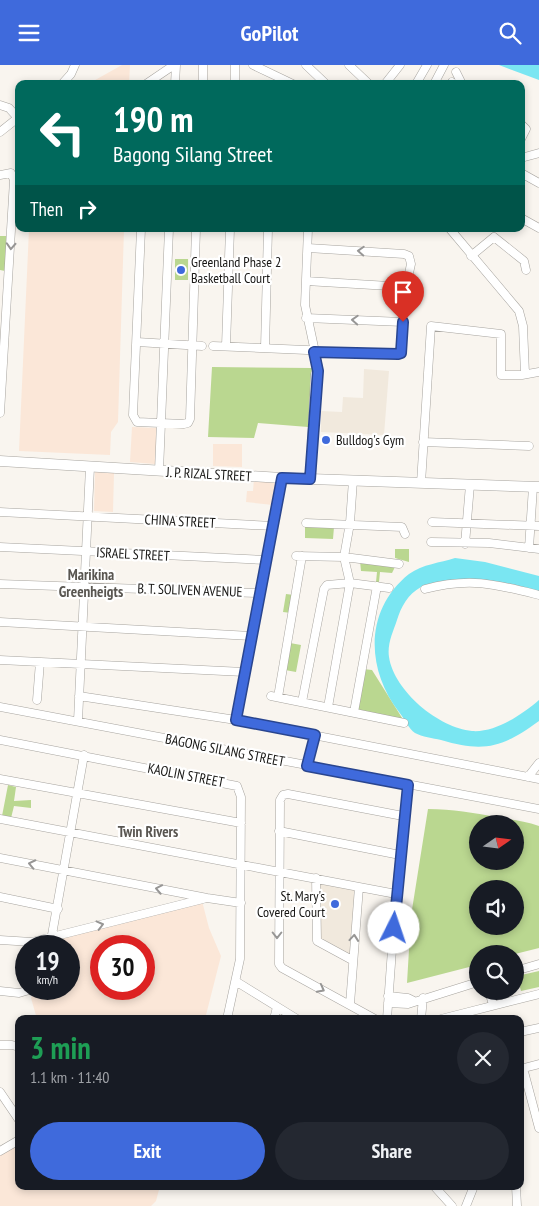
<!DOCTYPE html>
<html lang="en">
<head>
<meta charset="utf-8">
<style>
	body { margin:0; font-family:"PT Sans Narrow",sans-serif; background:#242831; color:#f1f3f6; height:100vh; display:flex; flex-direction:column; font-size:19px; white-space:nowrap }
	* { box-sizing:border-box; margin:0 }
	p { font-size:16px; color:#9ea1a6 }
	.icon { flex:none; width:28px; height:28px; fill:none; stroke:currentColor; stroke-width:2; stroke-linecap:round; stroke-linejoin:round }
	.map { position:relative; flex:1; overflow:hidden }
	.details { position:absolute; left:15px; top:950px; width:509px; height:175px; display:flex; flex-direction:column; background:#171b24; border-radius:10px; box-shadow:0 2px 8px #0003 }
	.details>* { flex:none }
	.banner { position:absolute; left:15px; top:15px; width:510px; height:152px; border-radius:10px; box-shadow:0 2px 8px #0003; background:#00695c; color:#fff; overflow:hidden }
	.needle { width:32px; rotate:76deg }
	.buttons { position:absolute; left:469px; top:750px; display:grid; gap:10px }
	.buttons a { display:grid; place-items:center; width:55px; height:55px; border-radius:50%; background:#171b24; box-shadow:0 2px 8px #0003; font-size:25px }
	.speed { position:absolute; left:15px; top:870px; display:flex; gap:10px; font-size:25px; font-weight:700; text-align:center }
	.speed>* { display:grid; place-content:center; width:65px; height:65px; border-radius:50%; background:#171b24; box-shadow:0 2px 8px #0003; line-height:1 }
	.speed small { font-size:12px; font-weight:400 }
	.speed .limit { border:8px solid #d22; background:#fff; color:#111 }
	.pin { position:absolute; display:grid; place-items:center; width:42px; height:42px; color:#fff; margin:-51px -21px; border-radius:50% 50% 50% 0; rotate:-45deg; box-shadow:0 0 5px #0007 }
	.pin .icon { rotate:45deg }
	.me { position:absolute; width:55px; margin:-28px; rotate:4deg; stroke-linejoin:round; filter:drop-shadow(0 0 4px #0008) }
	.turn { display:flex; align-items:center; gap:18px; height:105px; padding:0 15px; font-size:22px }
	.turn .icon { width:65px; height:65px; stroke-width:2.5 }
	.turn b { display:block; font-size:35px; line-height:42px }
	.then { display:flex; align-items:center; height:48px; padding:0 15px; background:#0003; gap:10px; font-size:19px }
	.round { display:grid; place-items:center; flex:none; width:52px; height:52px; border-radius:26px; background:#242831 }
	.head { display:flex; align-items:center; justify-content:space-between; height:85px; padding:0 15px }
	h1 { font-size:30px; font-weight:700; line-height:38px; color:#1e9e55 }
	.button { display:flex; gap:10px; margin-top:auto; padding:10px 15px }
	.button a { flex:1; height:58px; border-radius:30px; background:#3f6adc; color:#fff; font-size:20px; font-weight:700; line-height:58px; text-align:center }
	.button a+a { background:#242831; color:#f1f3f6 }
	header { display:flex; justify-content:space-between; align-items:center; height:65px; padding:0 15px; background:#3f6adc; color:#fff; font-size:22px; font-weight:700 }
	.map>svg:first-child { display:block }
</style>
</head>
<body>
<header><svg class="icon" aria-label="menu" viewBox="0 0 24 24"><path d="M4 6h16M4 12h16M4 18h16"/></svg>GoPilot<svg class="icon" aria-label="search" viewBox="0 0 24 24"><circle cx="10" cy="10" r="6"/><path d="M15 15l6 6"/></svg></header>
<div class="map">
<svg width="539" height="1141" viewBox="0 0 539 1141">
	<rect width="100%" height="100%" fill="#f9f5ef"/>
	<path fill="#fbe7d8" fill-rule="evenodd" d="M122,0H130L129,19H88Z
		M29,164H124L118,357L111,367L110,390L19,386Z
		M132,362L157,363L155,399L130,397Z
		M213,379H242V402L213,401Z
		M95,407L114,408L113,447L94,446Z
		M254,413L277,414L273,440L246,437L247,426H253Z
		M202,836L209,863L221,891L205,954H37L31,933L35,924H69V881H55L59,874L71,867ZM101,881H144V924H101Z
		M19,1079V1121H160L156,1136L151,1141H0V1089Z"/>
	<path fill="#f1e9dd" d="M364,304L389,306L384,370L321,367V346L342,347L343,332L363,333Z
		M318,817L357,825L351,892L316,874Z"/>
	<path fill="#bad790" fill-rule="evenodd" d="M0,171H7L5,206L0,205Z
		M175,194H188V215H175Z
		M212,302L312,303L308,362L258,358L254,373L208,372Z
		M305,461L334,462L333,474L305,473Z
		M395,484H409V497L395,493Z
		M360,496L396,500L392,508L380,507L379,517H376L377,507L361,506Z
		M286,529L294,530L291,548L283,547Z
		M290,578L301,580L296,607L285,605Z
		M363,604L372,605L404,656L356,645Z
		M8,720L16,722L14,736L31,735V743L14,741L11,753L2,751Z
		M428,744C453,744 473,748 497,752C512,755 525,756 539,761V883L515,889H478L477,900L407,918L411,851ZM478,759H515V796H478ZM478,824H515V861H478Z
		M539,906V922L521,926L517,911Z"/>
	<path fill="#7ae6f2" d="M499,0H539V15Z
		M455,493L485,497L539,511V531C525,526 510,521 496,517C484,514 431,517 421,522C408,529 401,542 397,555C393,567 387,579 389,592C394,626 439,663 472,666C495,668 523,649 539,635V656C503,682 485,688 441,675C433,673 422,672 415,668C409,664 404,653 399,647C366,604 364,545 409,509C423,499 440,498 455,493Z"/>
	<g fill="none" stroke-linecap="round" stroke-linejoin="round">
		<g stroke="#a7a49f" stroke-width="9">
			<path id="minor" d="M253,0L293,19
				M306,0L326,19
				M349,0L369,19
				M456,7L462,19
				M62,19L71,9L75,0
				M146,19L174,0
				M175,19L176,0
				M203,19V0
				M235,19V0
				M385,19L400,0
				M416,19L427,0
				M434,19L444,0
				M451,19L452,17
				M0,40L9,43L18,53
				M521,59L526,64L521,74
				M0,67L19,52
				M521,93L539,88
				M521,108L539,118
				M0,110L11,108L14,115L0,348
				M521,153L539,163
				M141,164L133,350L137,357L184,359L188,358L190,354L196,164
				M308,164L305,240L318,301L315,313
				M450,164L519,246L523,261L525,309
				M471,191L494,172L524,196L526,205
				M306,216L406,222
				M306,253L403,257
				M137,277L202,281
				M213,281L400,289L406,222L411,199L409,191L404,189L308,183
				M226,281L230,164
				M265,283L268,164
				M423,377L529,381
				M159,406L169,164
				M310,414L315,309
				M421,418L431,261L501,269V310H522L539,307
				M0,447L273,461
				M432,457L539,461
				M306,458L402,462L405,469
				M431,477L489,478L539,484
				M465,479L470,420
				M0,482L266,495
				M529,483L533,422
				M296,491L344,492L399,499
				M0,519L259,528
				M425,524C470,512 495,519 539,530
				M0,557L251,571
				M0,595L244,607
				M79,631L236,655L539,714
				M271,631L404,658
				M278,632L302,491
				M37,635L40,597
				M302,637L324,524L327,520L350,518L389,523
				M0,642L539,744
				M328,642L350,518L344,492L350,458L353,415
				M354,647L377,521
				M236,655L282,413
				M78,656L90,402
				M0,675L237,721L241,732L240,894L227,954
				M307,701L315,670
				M528,712L539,698
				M0,714L241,758
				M0,754L396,829
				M279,766L400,790
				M0,793L207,833L241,838
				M316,813L317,876L352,895
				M0,832L58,844
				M0,875L32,877L203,834
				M50,881L84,690
				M515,906L539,899
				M237,917L297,954
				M0,926L19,928L33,924
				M489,926L493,940
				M388,931L408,933L414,936
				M388,938L408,939L478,917
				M350,939L359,822
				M274,954L277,942
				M375,954L282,903L279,899L280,735L283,730L288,729L403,751
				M387,954L396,829L408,720
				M421,954L423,933
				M441,954L539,929
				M520,967L539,963
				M0,980H12L19,982
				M523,1003L539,1063
				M520,1004L539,999
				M0,1027L19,1055
				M0,1086L19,1075
				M434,1121L452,1141
				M516,1121L517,1141
				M466,1141L474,1121"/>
		</g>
		<g stroke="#a7a49f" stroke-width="11">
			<path id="major" d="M0,396L282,413L539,422"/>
		</g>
		<use href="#minor" stroke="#fff" stroke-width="8"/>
		<use href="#major" stroke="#fff" stroke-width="10"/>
	</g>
	<defs><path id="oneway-chevron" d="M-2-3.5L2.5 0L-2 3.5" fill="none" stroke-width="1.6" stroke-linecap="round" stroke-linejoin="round" transform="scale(1.25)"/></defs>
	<g stroke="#979695">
		<use href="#oneway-chevron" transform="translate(11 181) rotate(93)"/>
		<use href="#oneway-chevron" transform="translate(361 186) rotate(-177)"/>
		<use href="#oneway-chevron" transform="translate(355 255) rotate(-177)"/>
		<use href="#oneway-chevron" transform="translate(32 799) rotate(-168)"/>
		<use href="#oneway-chevron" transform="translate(159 824) rotate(-169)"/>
		<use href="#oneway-chevron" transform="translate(100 860) rotate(-14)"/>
		<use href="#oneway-chevron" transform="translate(277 870) rotate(90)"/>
		<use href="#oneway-chevron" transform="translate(354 873) rotate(-85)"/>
		<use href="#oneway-chevron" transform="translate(321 924) rotate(28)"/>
	</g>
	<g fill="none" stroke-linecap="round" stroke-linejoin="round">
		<g stroke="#29458f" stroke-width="12">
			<path id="route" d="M394,863L408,720L307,701L315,670L236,655L282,413L310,414L318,306L314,287L398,289L401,288L403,257"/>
		</g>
		<use href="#route" stroke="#3f6adc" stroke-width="9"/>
	</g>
	<g fill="#3f6adc" stroke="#fff" stroke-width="2">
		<circle cx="181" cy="205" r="5"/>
		<circle cx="326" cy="375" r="5"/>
		<circle cx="335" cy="839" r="5"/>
	</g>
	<g text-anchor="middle" stroke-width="4.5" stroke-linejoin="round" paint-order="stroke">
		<g font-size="14" fill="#171614" stroke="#fff" text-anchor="start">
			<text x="191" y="202">Greenland Phase 2<tspan x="191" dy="16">Basketball Court</tspan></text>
			<text x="336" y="380">Bulldog's Gym</text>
			<text x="325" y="836" text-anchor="end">St. Mary's<tspan x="325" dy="16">Covered Court</tspan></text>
		</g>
		<g font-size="14" fill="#171614" stroke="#fff">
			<text transform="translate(209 409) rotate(3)" y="5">J. P. RIZAL STREET</text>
			<text transform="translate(180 456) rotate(3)" y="5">CHINA STREET</text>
			<text transform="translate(133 489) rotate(3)" y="5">ISRAEL STREET</text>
			<text transform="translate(190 525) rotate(2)" y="5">B. T. SOLIVEN AVENUE</text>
			<text transform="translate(225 685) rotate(11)" y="5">BAGONG SILANG STREET</text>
			<text transform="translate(186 710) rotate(11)" y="5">KAOLIN STREET</text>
		</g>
		<g font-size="15" font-weight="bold" fill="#595651" stroke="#fff">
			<text x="91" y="515">Marikina<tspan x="91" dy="17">Greenheigts</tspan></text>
			<text x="148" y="772">Twin Rivers</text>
		</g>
	</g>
</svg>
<div class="buttons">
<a><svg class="needle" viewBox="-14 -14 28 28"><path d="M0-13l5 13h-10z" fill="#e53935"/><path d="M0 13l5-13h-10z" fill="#9ea1a6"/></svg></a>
<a><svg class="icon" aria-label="sound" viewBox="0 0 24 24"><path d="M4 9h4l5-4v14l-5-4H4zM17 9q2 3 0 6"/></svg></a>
<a><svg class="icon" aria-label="search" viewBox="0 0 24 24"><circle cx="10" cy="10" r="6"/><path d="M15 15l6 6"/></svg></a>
</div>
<div class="speed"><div>19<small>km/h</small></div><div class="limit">30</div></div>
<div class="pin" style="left:403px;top:257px;background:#d93025"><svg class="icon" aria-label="arrive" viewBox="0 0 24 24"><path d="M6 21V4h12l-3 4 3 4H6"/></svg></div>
<svg class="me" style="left:394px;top:863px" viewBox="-20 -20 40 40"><circle r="19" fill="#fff"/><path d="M0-13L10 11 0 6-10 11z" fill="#3f6adc"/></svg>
<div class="banner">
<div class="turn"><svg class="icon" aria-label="left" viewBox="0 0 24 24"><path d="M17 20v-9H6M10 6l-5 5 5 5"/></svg><div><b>190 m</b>Bagong Silang Street</div></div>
<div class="then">Then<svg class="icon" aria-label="right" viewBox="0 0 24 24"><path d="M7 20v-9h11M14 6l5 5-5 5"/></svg></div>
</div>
<section class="details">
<div class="head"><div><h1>3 min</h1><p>1.1 km · 11:40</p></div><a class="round"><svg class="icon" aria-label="close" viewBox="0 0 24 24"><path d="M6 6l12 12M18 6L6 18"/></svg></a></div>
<div class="button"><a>Exit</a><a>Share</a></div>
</section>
</div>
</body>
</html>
